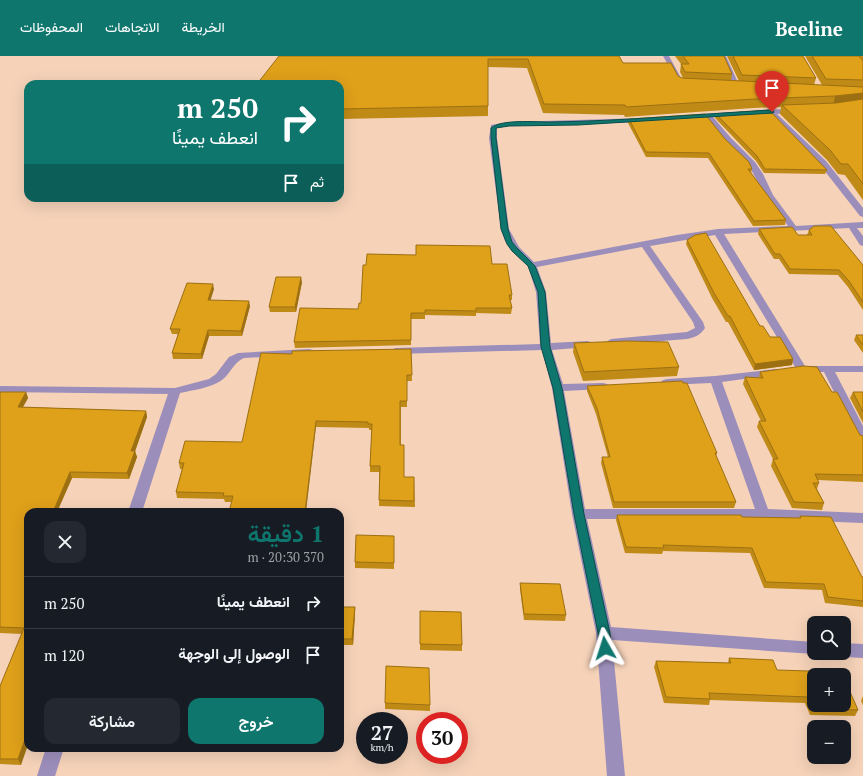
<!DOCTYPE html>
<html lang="ar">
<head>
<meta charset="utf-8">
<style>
	body { margin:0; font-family:"PT Serif",Vazirmatn,serif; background:#242831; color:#f1f3f6; direction:rtl; height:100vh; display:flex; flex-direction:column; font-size:15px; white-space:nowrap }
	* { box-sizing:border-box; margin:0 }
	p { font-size:13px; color:#9ea1a6 }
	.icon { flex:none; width:22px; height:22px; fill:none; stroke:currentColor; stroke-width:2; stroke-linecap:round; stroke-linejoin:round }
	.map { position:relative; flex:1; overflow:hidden; direction:ltr }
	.sheet { position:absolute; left:24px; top:452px; width:320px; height:244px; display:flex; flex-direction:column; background:#171b24; border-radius:12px; box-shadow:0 4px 16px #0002; direction:rtl }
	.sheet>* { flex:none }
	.hud { position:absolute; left:24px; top:24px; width:320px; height:122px; border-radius:12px; box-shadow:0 4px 16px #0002; direction:rtl; background:#0f766e; color:#fff; overflow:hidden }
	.buttons { position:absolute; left:807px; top:560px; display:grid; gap:8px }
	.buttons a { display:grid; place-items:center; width:44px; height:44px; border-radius:8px; background:#171b24; box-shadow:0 4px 16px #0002; font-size:20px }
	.speed { position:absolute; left:356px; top:656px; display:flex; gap:8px; font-size:20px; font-weight:700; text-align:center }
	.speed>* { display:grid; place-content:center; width:52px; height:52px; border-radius:50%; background:#171b24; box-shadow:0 4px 16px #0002; line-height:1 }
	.speed small { font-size:10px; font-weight:400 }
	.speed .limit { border:6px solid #d22; background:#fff; color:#111 }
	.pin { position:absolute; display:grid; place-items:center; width:34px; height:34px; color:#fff; margin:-41px -17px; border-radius:50% 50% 50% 0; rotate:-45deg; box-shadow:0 0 4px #0007 }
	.pin .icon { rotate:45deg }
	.me { position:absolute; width:44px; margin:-22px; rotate:354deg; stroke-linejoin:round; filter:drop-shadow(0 0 3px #0008) }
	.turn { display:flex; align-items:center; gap:14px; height:84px; padding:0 20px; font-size:18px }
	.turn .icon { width:52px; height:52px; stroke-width:2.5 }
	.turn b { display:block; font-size:28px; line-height:34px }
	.then { display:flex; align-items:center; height:38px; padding:0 20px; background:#0003; gap:8px; font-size:15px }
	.round { display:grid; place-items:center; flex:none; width:42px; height:42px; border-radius:12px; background:#242831 }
	.headline { display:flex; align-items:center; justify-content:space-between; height:68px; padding:0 20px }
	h1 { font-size:24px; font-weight:600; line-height:30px; color:#0f766e }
	.cta { display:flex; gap:8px; margin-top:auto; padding:8px 20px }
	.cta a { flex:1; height:46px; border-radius:12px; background:#0f766e; color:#fff; font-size:16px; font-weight:600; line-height:46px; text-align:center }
	.cta a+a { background:#242831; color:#f1f3f6 }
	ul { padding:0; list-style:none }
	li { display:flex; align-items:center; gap:12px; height:52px; padding:0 20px; border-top:1px solid #363941 }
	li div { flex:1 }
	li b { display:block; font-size:15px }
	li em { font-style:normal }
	header { display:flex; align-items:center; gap:24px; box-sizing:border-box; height:56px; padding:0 20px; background:#0f766e; color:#fff }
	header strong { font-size:19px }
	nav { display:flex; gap:22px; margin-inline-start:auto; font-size:14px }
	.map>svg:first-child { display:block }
</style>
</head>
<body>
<header>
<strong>Beeline</strong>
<nav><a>الخريطة</a><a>الاتجاهات</a><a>المحفوظات</a></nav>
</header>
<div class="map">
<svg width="863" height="720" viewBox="0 0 863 720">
	<rect width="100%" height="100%" fill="#f5d2b8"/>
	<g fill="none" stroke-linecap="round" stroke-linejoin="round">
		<path fill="#9c8ebb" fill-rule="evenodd" d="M663,0H669L681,22L680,23H676Z
			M720,0H726L740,31L739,32L734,31Z
			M797,53L800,55L799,56L777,58L826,105L863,152V161L860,160L820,109L769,58H755L752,56L755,54Z
			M731,56L733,57V59L713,61L731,82L755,106L763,118L773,139L796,170L863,166V172H857L863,180V190L860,189L849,172L724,178L805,310H863V316H835L863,370V386L859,385L857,382L824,316H802L797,314L715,179L650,190L703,266L705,272C700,279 696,281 687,283L611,289L606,286L611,283L687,276L695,272L693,266L642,191L537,211L546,236L551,287L588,285L593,288L588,291L552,294L563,328L603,327L607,328L609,330L607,332L603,333L564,335L585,453H755L711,327L667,329L663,328L661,326L663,324L667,323L715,320L776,313L782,316L780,318L722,326L768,453L863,457V467L763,463H587L611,571L814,586V597H818L814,598L612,584L625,720H607L596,577L572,458L552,332L542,294L395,298L390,295L395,292L540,288L536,236L528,210L512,195L505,185L501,173L489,82L491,69L509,66L645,62L649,64L645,66L509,70L497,72V82L509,173L519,191L534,206L677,179L718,173L788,170L765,139L749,110L725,86L706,62L691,63L688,61L691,59Z
			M309,293L313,294L314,296L313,298L244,302C233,307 231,317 222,324C211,332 193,334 180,337L142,456H128L168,338L0,336V330L175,332L209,323L216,318L229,301L238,297Z
			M844,587L863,588V602L844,601L838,599V597H844Z
			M46,692H64L55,720H37Z"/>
	</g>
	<path fill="#c08a16" d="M279,0H619L623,7L678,20L683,22L680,16L681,8L675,0H724L732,18L731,25H739L727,0H803L816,22L814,29H822L805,0H863V144L845,119L838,118L827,104L780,58L781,51L753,52L625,61L624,59L543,57L527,12L488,11V60L340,63V28Z
		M716,58L827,114L825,118L764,117L756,105L715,62Z
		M629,63L725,83L752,113L751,117L786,164L785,169L753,170L708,102L646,101L628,67Z
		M759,173L798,179H807L809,174L863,209V254L848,231L838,219L789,218L779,203H774L758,178Z
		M687,184L770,281L793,303L792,309L754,314L728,266H726L712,242L686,188Z
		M302,226L296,256H270L269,251Z
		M214,233L210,244L250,250L242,280H209L202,303H173L172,297L178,278H172L170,273Z
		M512,239V244H510L512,252L511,258L476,257V260L425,259V263H411V289L295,292L294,286L358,253L361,247Z
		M856,279H863V297L854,284Z
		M574,287L679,311L677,320L583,325L573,296Z
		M411,293L412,325H407V351H401V389L404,421H414L415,451L379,450V416H370V410L372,374H369V372L316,371L232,446H225L224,443L177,442L176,436L182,413H180L179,407L242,386L292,298Z
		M760,316L832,336L860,379L863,380V426L818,424L819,427L817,433L824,447L822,454L792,452L771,410L773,403L757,371L759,365H761L743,328L745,321L759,322Z
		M587,330L717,397L716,400L736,446L734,452H613L601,407L602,401H608L596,358L587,335Z
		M0,336H26L28,342L23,351L146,355L147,361L135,395L137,401L129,423L72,422L57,456H28L21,709L0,708V630L22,578L0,577Z
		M853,336H863V367L850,342Z
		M617,459L799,462L800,460L862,521H863V551L825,547L822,534L764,532L750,497L663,495L662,498L625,497L616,464Z
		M394,486V513L355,512V506Z
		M520,527L566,559L565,565L524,564L520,533Z
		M340,551H355V557L353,589H340Z
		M420,555L462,589V595L420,594Z
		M729,602L777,614L858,654L855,660L810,659L805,647L710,644L709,649L664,647L654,611L656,605L728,607Z
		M863,640V649L861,645Z
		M385,647L430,649V655L385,653Z"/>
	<path fill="#9c7012" d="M863,37V46L833,50L835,40Z
		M301,221L302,226L296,256L295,251Z
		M213,228L214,233L209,249L208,244Z
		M249,245L250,250L242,280L241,275Z
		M208,274L209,280L202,303L201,298Z
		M793,303L792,309L754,314L755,308Z
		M26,336L28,342L20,356L18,351Z
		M146,355L147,361L133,401L131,395Z
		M316,365V371L306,456H305Z
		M135,395L137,401L129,423L127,417Z
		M70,416L72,422L57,456H53Z
		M355,551V557L353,589L352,583Z
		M28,675V689L21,709L18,703Z"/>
	<path fill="#dfa01a" stroke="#9c7012" d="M279,0H619L623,7H671L678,20L682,22L863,31V37L835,40L755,43L626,51L625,49L544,48L528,3H488V50L340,53V28H257Z
		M683,0H724L732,18L685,16L681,8H689Z
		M733,0H803L816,22L742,19Z
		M812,0H859L863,5V24L826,23Z
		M863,43V128L848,108H841L830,94L782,49L836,47Z
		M769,54L827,114L765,113L757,100L716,58Z
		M705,58L725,83L749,106L752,113H748L786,164L754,165L709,97L646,96L629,63Z
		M814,170H831L863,209V246L849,225L839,214L790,213L780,198H775L759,173L792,171L798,179H812L809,174Z
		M706,177L760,270H763L770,281H780L793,303L755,308L730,260H728L714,237L687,184L695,179Z
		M416,189L490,190L492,208H507L512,239H509L512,252H476V255L425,254V257H411V284L294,286L300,252L358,253L359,247H361L363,209H366L367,198L416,199Z
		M276,221H301L295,251H269Z
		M187,227L213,228L208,244L249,245L241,275L208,274L201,298L172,297L180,273H170Z
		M856,279H863V289Z
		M627,285L668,286L679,311L584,316L574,287Z
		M411,293L412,319H407V345H400V389H404V421H414V445L379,444L380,410H370L372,368H368V366L316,365L305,456H229L233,440H223L224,437L176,436L184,407H179L185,385L242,386L261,297L292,298V295Z
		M803,310L817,311L832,336H837L860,379L863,380V419L815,418L819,427H813L824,447L794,446L773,403H778L759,365H766L745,321L763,322L760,316Z
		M682,325L683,327H687L717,397H715L736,446H614L602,401H610L597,352L587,330Z
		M0,336H26L18,351L146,355L131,395H135L127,417L70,416L53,456H28V675L18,703H0V630L24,572L0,571Z
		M853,336H863V356Z
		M617,459H741L742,461L801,462L800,460L831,461L862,521H863V545L828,541L824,528L766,526L752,492L663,489L664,492L626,491Z
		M356,479L394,480V507L355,506Z
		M520,527L560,528L566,559L524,558Z
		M340,551H355L352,583H340Z
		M420,555L461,556L462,589L420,588Z
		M729,602L773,604L777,614L841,616L843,619H814V649H844V622L858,654L813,653L808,641L709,637L710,643L666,641L656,605L731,607Z
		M386,610L429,612L430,649L385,647Z"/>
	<path fill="#0f766e" stroke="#0a4d48" d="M772,54L774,56L773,57L578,69L509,70L496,72V82L508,173L512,186L517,192L535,210L545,236L550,291L562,332L584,458L610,577L611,592L610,595L605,597L601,595L599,592L598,577L574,458L553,332L541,291L538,236L528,210L512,195L507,188L501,173L491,82V72C501,63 536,66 550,66C624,65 698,58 772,54Z"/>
</svg>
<div class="buttons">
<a><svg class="icon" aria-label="search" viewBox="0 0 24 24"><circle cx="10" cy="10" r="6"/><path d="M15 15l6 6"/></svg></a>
<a>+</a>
<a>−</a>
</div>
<div class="speed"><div>27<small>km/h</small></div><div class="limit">30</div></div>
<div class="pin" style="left:772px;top:56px;background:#d93025"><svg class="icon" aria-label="arrive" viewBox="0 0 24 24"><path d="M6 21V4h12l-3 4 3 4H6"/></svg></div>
<svg class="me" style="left:605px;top:592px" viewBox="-20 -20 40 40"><path d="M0-17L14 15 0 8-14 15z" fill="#0f766e" stroke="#fff" stroke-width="4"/></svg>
<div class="hud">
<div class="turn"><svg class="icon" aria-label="right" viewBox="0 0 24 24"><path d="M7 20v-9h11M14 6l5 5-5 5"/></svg><div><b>250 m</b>انعطف يمينًا</div></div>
<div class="then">ثم<svg class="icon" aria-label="arrive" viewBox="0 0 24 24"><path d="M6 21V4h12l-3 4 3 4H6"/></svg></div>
</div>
<section class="sheet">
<div class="headline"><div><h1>1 دقيقة</h1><p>370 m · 20:30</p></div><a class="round"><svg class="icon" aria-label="close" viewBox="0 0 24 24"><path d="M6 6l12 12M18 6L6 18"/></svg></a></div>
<ul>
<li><svg class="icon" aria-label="right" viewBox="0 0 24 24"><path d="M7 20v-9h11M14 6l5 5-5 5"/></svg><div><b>انعطف يمينًا</b></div><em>250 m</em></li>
<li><svg class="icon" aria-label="arrive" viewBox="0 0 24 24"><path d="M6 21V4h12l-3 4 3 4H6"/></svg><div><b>الوصول إلى الوجهة</b></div><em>120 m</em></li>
</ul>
<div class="cta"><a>خروج</a><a>مشاركة</a></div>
</section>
</div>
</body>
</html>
